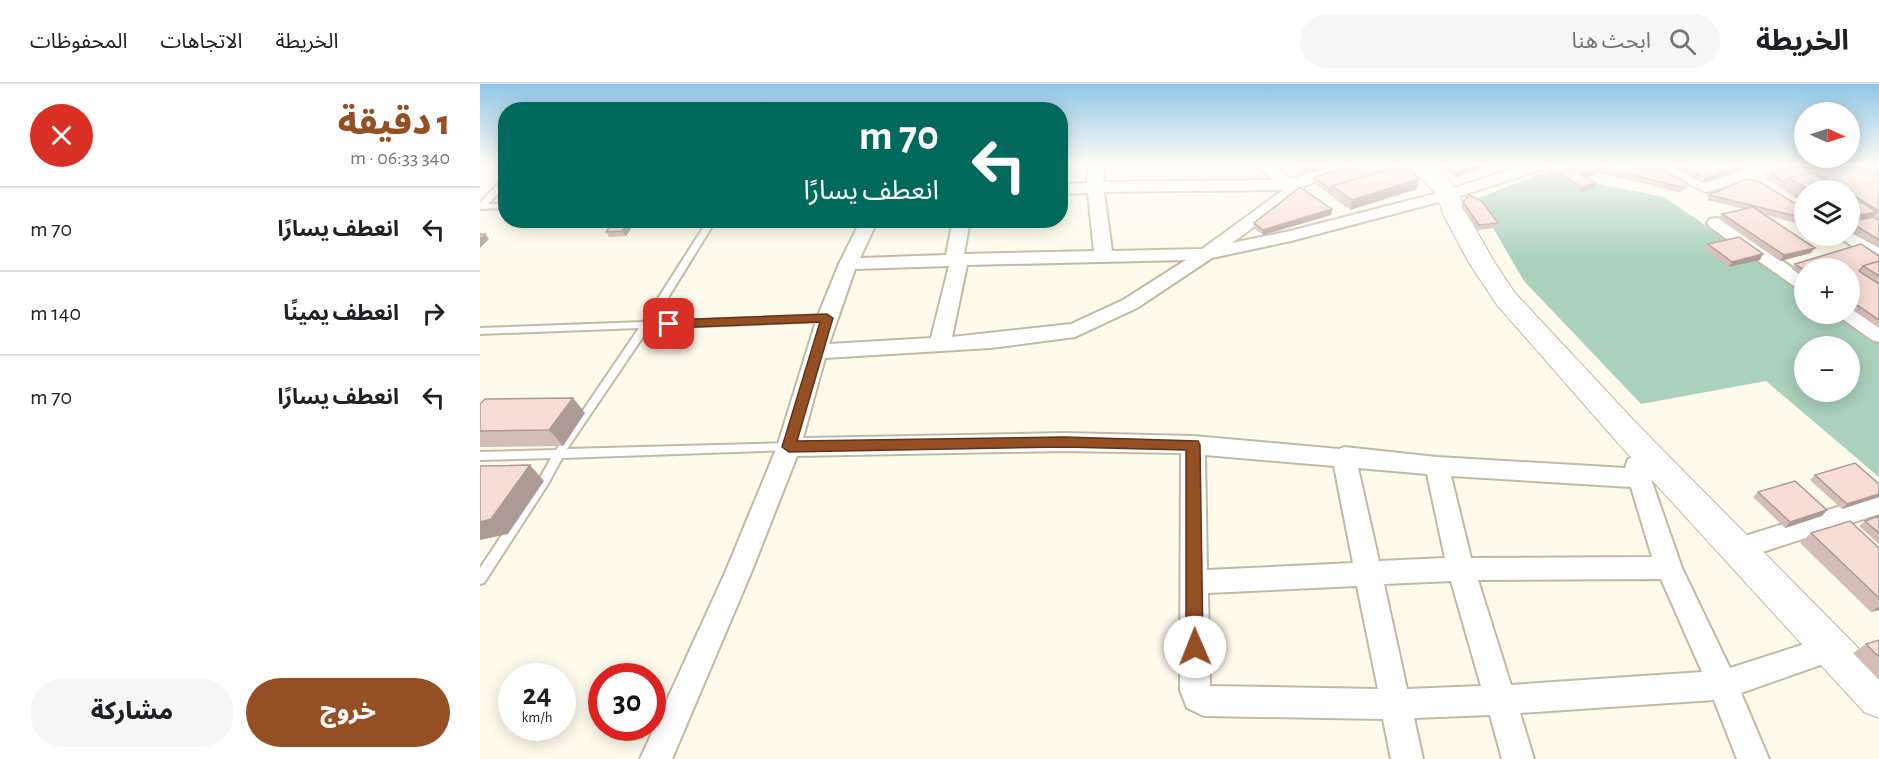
<!DOCTYPE html>
<html lang="ar">
<head>
<meta charset="utf-8">
<style>
	body { margin:0; font-family:"Alegreya Sans","Noto Sans Arabic",sans-serif; background:#f6f6f6; color:#202124; direction:rtl; height:100vh; display:flex; flex-direction:column; font-size:22px; white-space:nowrap }
	* { box-sizing:border-box; margin:0 }
	p { font-size:20px; color:#757577 }
	.icon { flex:none; width:33px; height:33px; fill:none; stroke:currentColor; stroke-width:2; stroke-linecap:round; stroke-linejoin:round }
	.map { position:relative; flex:1; overflow:hidden; direction:ltr }
	.sheet { display:flex; flex-direction:column; background:#fff; width:480px }
	.sheet>* { flex:none }
	.banner { position:absolute; left:18px; top:18px; width:570px; height:126px; border-radius:24px; box-shadow:0 3px 15px #0003; direction:rtl; background:#00695c; color:#fff; overflow:hidden }
	.needle { width:39px; rotate:93deg }
	.fabs { position:absolute; left:1314px; top:18px; display:grid; gap:12px }
	.fabs a { display:grid; place-items:center; width:66px; height:66px; border-radius:50%; background:#fff; box-shadow:0 3px 15px #0003; font-size:30px }
	.speed { position:absolute; left:18px; top:579px; display:flex; gap:12px; font-size:30px; font-weight:700; text-align:center }
	.speed>* { display:grid; place-content:center; width:78px; height:78px; border-radius:50%; background:#fff; box-shadow:0 3px 15px #0003; line-height:1 }
	.speed small { font-size:15px; font-weight:400 }
	.speed .limit { border:9px solid #d22; background:#fff; color:#111 }
	.pin { position:absolute; display:grid; place-items:center; width:51px; height:51px; color:#fff; margin:-26px; border-radius:12px; box-shadow:0 3px 9px #0006 }
	.me { position:absolute; width:66px; margin:-33px; rotate:359deg; stroke-linejoin:round; filter:drop-shadow(0 0 4px #0008) }
	.turn { display:flex; align-items:center; gap:21px; height:126px; padding:0 30px; font-size:27px }
	.turn .icon { width:78px; height:78px; stroke-width:2.5 }
	.turn b { display:block; font-size:42px; line-height:51px }
	.round { display:grid; place-items:center; flex:none; width:63px; height:63px; border-radius:32px; background:#f6f6f6 }
	.overview { display:flex; align-items:center; justify-content:space-between; height:102px; padding:0 30px }
	h1 { font-size:36px; font-weight:800; line-height:45px; color:#954f25 }
	.button { display:flex; gap:12px; margin-top:auto; padding:12px 30px }
	.button a { flex:1; height:69px; border-radius:36px; background:#954f25; color:#fff; font-size:24px; font-weight:800; line-height:69px; text-align:center }
	.button a+a { background:#f6f6f6; color:#202124 }
	ul { padding:0; list-style:none }
	li { display:flex; align-items:center; gap:18px; height:84px; padding:0 30px; border-top:2px solid #e0e0e0 }
	li div { flex:1 }
	li b { display:block; font-size:22px }
	li em { font-style:normal }
	header { display:flex; align-items:center; gap:36px; box-sizing:border-box; height:84px; padding:0 30px; background:#fff; border-bottom:2px solid #e0e0e0 }
	header strong { font-size:28px }
	nav { display:flex; gap:33px; margin-inline-start:auto; font-size:21px }
	.search { width:420px; height:54px; background:#f6f6f6; display:flex; align-items:center; gap:15px; box-sizing:border-box; padding:0 21px; border-radius:33px; color:#757577; font-size:22px }
	main { display:flex; flex:1; min-height:0 }
	.map>svg:first-child { display:block }
</style>
</head>
<body>
<header>
<strong>الخريطة</strong>
<div class="search"><svg class="icon" aria-label="search" viewBox="0 0 24 24"><circle cx="10" cy="10" r="6"/><path d="M15 15l6 6"/></svg>ابحث هنا</div>
<nav><a>الخريطة</a><a>الاتجاهات</a><a>المحفوظات</a></nav>
</header>
<main>
<div class="map">
<svg width="1399" height="675" viewBox="0 0 1399 675">
	<rect width="100%" height="100%" fill="#fefaec"/>
	<path fill="#aad1bc" fill-rule="evenodd" d="M1063,89L1184,113L1324,209V230H1355L1399,259V393L1286,297L1161,320L1044,197L996,115ZM1324,262H1370V308H1324Z"/>
	<g fill="none" stroke-linecap="round" stroke-linejoin="round">
		<g stroke="#c0baa4" stroke-width="4">
			<path id="service" d="M23,95H26V102L8,120H26V124L0,125V119Z
				M228,136H236L173,238L347,231L352,234L347,237L169,244L87,365L309,359L313,360L314,363L313,366L82,374L68,400L4,499L0,500V484L60,394L71,374L0,376V368L76,366L159,244L0,250V244L163,238Z"/>
		</g>
		<g stroke="#c0baa4" stroke-width="4">
			<path id="minor" d="M608,81H624L623,98L793,96L775,81H793L812,95L858,81H883L881,84L823,102L824,104L822,107L752,159L810,147L962,108L1044,81H1068L1066,84L974,114L811,157L732,174L657,224L595,253L510,264L345,274L323,354L584,349L713,352L859,365L864,363L957,373L1145,384L1148,375L1156,372L1164,375L1202,484L1250,584L1353,551L1363,555L1367,564L1363,573L1261,609L1289,675H1257L1234,616L1040,629L1054,675H1022L1010,631L934,634L943,675H911L903,635L724,632L707,624L700,606L701,369L584,367L317,372L271,489L192,675H160L245,489L297,363L337,234L359,180L381,136H398L380,174L466,171L473,136H490L484,170L614,167L608,109L580,110V100L607,99ZM803,106L722,165L632,167L624,108ZM706,176L643,216L591,240L472,253L487,181ZM469,182L451,254L349,260L375,185ZM725,371L854,382L873,479L727,486ZM878,384L947,390L965,474L899,477ZM971,392L1151,403L1172,473L991,474ZM1181,495L1222,588L1031,601L998,496ZM971,497L1001,602L927,605L904,500ZM877,502L898,605L730,602L728,509Z
				M1172,81H1192L1228,98L1282,81H1305L1303,84L1282,92L1324,119V131L1318,130L1268,97L1226,108L1174,84Z
				M1236,134L1242,135L1324,192V206L1317,204L1230,143L1227,139L1230,135Z
				M1370,148L1399,164V177L1393,176L1357,152H1370Z
				M1370,224L1399,242V258L1392,256L1361,234L1359,230H1370Z
				M1399,410V430L1258,476L1249,473L1245,465L1249,457Z"/>
		</g>
		<g stroke="#c0baa4" stroke-width="2">
			<path id="secondary" d="M929,81H953L968,94L979,111L988,132L1015,179L1035,209L1160,343L1399,585V634L1384,628L1138,359L1017,221L989,179L964,132L957,111Z"/>
		</g>
		<use href="#service" fill="#fff" fill-rule="evenodd"/>
		<use href="#minor" fill="#fff" fill-rule="evenodd"/>
		<use href="#secondary" fill="#fff" fill-rule="evenodd"/>
	</g>
	<path fill="#d4bdb7" d="M808,81H859L822,91Z
		M958,81H1015L976,93Z
		M1173,81L1207,99L1201,109L1119,89L1106,93L1114,104L1100,108L1066,88L1068,83Z
		M1188,81H1264L1262,85L1222,99Z
		M1311,81H1399V135L1394,132L1393,133L1399,136V164L1370,146V106H1324V118L1293,98L1288,92L1291,86L1326,90Z
		M834,93L937,105L870,126L833,98Z
		M1229,111L1324,125V141L1283,130L1331,169L1300,177L1239,135L1242,130L1264,125L1227,116Z
		M983,118L1018,139L1016,144L998,146L981,123Z
		M852,125L851,131L783,151L774,144V139Z
		M155,139L146,152L129,153L126,148Z
		M1228,160L1280,176L1249,183L1225,166Z
		M1399,172V244L1370,224V184H1324V194L1312,185L1315,180Z
		M93,314L105,329L83,362L0,363V320Z
		M1335,391L1399,400V413L1362,425L1330,396Z
		M1278,408L1342,432L1305,444L1273,413Z
		M1399,432V460L1379,442L1385,437Z
		M1331,449L1399,464V526L1391,528L1320,459Z
		M1399,556V596L1373,569L1386,560Z"/>
	<path fill="#ad9a95" d="M823,81H859L822,91Z
		M1001,81H1015L976,93L977,88Z
		M1261,81H1264L1262,85L1222,99L1225,94Z
		M1121,83L1119,89L1099,95L1101,90Z
		M939,95L937,105L870,126L872,116Z
		M1116,99L1114,104L1100,108L1102,103Z
		M852,125L851,131L783,151V146Z
		M1397,128L1389,138H1370L1373,132Z
		M150,136H154L155,139L146,152L142,147Z
		M5,150L9,155L0,164V155Z
		M1335,164L1331,169L1300,177L1304,171Z
		M1283,170L1280,176L1249,183L1252,178Z
		M93,314L105,329L83,362L69,346Z
		M50,381L64,397L28,450L0,456V438Z
		M1399,410V413L1362,425L1367,420Z
		M1347,426L1342,432L1305,444L1310,438Z
		M1399,522V526L1391,528Z"/>
	<path fill="#f7dcd5" stroke="#ad9a95" stroke-width="1.5" d="M876,81H922L852,102V107L834,93Z
		M922,81H927L939,95L872,116L852,102Z
		M967,81H1001L977,88Z
		M1074,81H1173L1207,99L1204,104L1121,83L1101,90L1116,99L1102,103L1068,83Z
		M1201,81H1261L1225,94Z
		M1303,81H1308L1324,91L1308,94L1305,99L1296,93L1291,86Z
		M1322,81H1399V127L1370,109V106H1365Z
		M1332,89L1362,106H1330L1308,94Z
		M1266,95L1280,98L1324,125V134L1229,111Z
		M820,103L852,125L783,146L774,139Z
		M989,111L1002,117L1018,139L999,141L983,118Z
		M1370,111L1397,128L1373,132L1370,131Z
		M1273,123L1335,164L1304,171L1242,130Z
		M1393,133L1399,136V156L1370,138Z
		M135,136H150L142,147L126,148Z
		M0,150H5L0,155Z
		M1259,153L1283,170L1252,178L1228,160Z
		M1381,160L1399,172V177L1383,182L1379,187L1399,200V236L1370,216V184H1324V186L1315,180Z
		M1399,177V192L1383,182Z
		M93,314L69,346L0,347V320L5,315Z
		M1375,379L1399,400V410L1367,420L1335,391Z
		M50,381L11,435L0,438V382Z
		M1315,397L1347,426L1310,438L1278,408Z
		M1399,432V449L1385,437Z
		M1370,437L1399,464V514L1331,449Z
		M1399,556V573L1386,560Z"/>
	<linearGradient id="sky" x2="0" y2="1"><stop stop-color="#90c6e5"/><stop offset="0.46" stop-color="#fffdf6"/><stop offset="1" stop-color="#fffdf6" stop-opacity="0"/></linearGradient>
	<rect width="1399" height="176" fill="url(#sky)"/>
	<path fill="#954f25" stroke="#613318" stroke-width="1.5" d="M347,230L353,234L317,357L584,353L718,357L720,361L723,563L721,569L715,571L709,569L706,563V366L584,363L309,368L302,363L340,238L189,244L183,240L189,236Z"/>
</svg>
<div class="fabs">
<a><svg class="needle" viewBox="-14 -14 28 28"><path d="M0-13l5 13h-10z" fill="#e53935"/><path d="M0 13l5-13h-10z" fill="#757577"/></svg></a>
<a><svg class="icon" aria-label="layers" viewBox="0 0 24 24"><path d="M12 4l9 5-9 5-9-5zM3 14l9 5 9-5"/></svg></a>
<a>+</a>
<a>−</a>
</div>
<div class="speed"><div>24<small>km/h</small></div><div class="limit">30</div></div>
<div class="pin" style="left:189px;top:240px;background:#d93025"><svg class="icon" aria-label="arrive" viewBox="0 0 24 24"><path d="M6 21V4h12l-3 4 3 4H6"/></svg></div>
<svg class="me" style="left:715px;top:563px" viewBox="-20 -20 40 40"><circle r="19" fill="#fff"/><path d="M0-13L10 11 0 6-10 11z" fill="#954f25"/></svg>
<div class="banner">
<div class="turn"><svg class="icon" aria-label="left" viewBox="0 0 24 24"><path d="M17 20v-9H6M10 6l-5 5 5 5"/></svg><div><b>70 m</b>انعطف يسارًا</div></div>
</div>
</div>
<section class="sheet">
<div class="overview"><div><h1>1 دقيقة</h1><p>340 m · 06:33</p></div><a class="round" style="background:#d93025;color:#fff"><svg class="icon" aria-label="close" viewBox="0 0 24 24"><path d="M6 6l12 12M18 6L6 18"/></svg></a></div>
<ul>
<li><svg class="icon" aria-label="left" viewBox="0 0 24 24"><path d="M17 20v-9H6M10 6l-5 5 5 5"/></svg><div><b>انعطف يسارًا</b></div><em>70 m</em></li>
<li><svg class="icon" aria-label="right" viewBox="0 0 24 24"><path d="M7 20v-9h11M14 6l5 5-5 5"/></svg><div><b>انعطف يمينًا</b></div><em>140 m</em></li>
<li><svg class="icon" aria-label="left" viewBox="0 0 24 24"><path d="M17 20v-9H6M10 6l-5 5 5 5"/></svg><div><b>انعطف يسارًا</b></div><em>70 m</em></li>
</ul>
<div class="button"><a>خروج</a><a>مشاركة</a></div>
</section>
</main>
</body>
</html>
